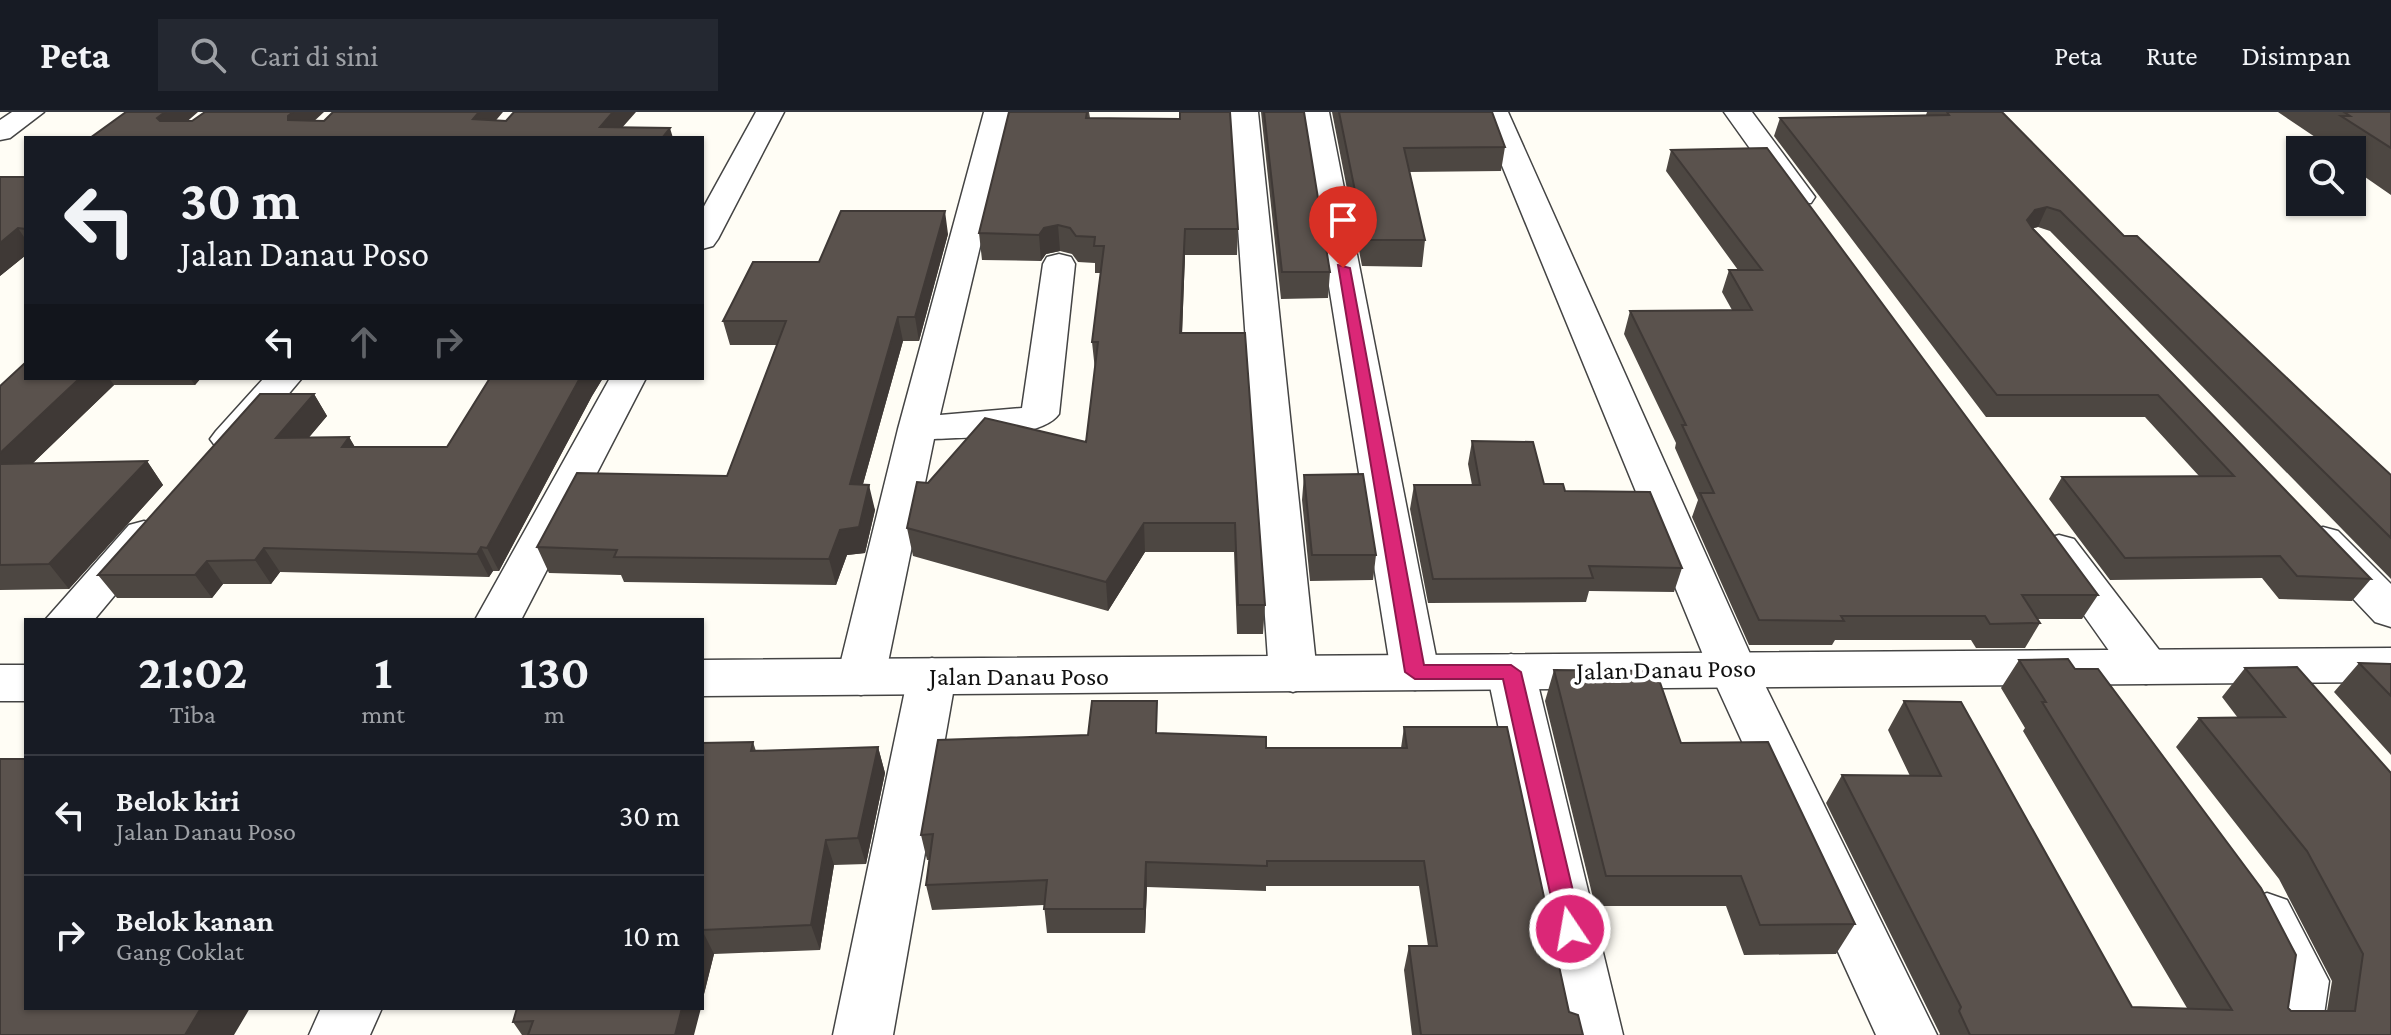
<!DOCTYPE html>
<html lang="id">
<head>
<meta charset="utf-8">
<style>
	body { margin:0; font-family:"Crimson Pro",serif; background:#242831; color:#f1f3f6; height:100vh; display:flex; flex-direction:column; font-size:30px; white-space:nowrap }
	* { box-sizing:border-box; margin:0 }
	p { font-size:26px; color:#9ea1a6 }
	.icon { flex:none; width:44px; height:44px; fill:none; stroke:currentColor; stroke-width:2; stroke-linecap:round; stroke-linejoin:round }
	.map { position:relative; flex:1; overflow:hidden }
	.drawer { position:absolute; left:24px; top:506px; width:680px; height:392px; display:flex; flex-direction:column; background:#171b24; border-radius:0px; box-shadow:0 2px 6px #0004 }
	.drawer>* { flex:none }
	.top-card { position:absolute; left:24px; top:24px; width:680px; height:244px; border-radius:0px; box-shadow:0 2px 6px #0004; background:#171b24; color:#f1f3f6; overflow:hidden }
	.controls { position:absolute; left:2286px; top:24px; display:grid; gap:16px }
	.controls a { display:grid; place-items:center; width:80px; height:80px; border-radius:0px; background:#171b24; box-shadow:0 2px 6px #0004; font-size:40px }
	.pin { position:absolute; display:grid; place-items:center; width:68px; height:68px; color:#fff; margin:-82px -34px; border-radius:50% 50% 50% 0; rotate:-45deg; box-shadow:0 0 8px #0007 }
	.pin .icon { rotate:45deg }
	.me { position:absolute; width:88px; margin:-44px; rotate:348deg; stroke-linejoin:round; filter:drop-shadow(0 0 6px #0008) }
	.turn { display:flex; align-items:center; gap:28px; height:168px; padding:0 24px; font-size:36px }
	.turn .icon { width:104px; height:104px; stroke-width:2.5 }
	.turn b { display:block; font-size:56px; line-height:68px }
	.lanes { display:flex; align-items:center; height:76px; padding:0 24px; background:#0003; justify-content:center; gap:40px; direction:ltr }
	.lanes .off { opacity:.35 }
	.eta { display:flex; justify-content:space-evenly; align-items:center; height:136px; text-align:center }
	.eta b { font-size:48px; font-weight:700; line-height:56px }
	ul { padding:0; list-style:none }
	li { display:flex; align-items:center; gap:24px; height:120px; padding:0 24px; border-top:2px solid #363941 }
	li div { flex:1 }
	li b { display:block; font-size:30px }
	li em { font-style:normal }
	header { display:flex; align-items:center; gap:48px; box-sizing:border-box; height:112px; padding:0 40px; background:#171b24; border-bottom:2px solid #363941 }
	header strong { font-size:38px }
	nav { display:flex; gap:44px; margin-inline-start:auto; font-size:28px }
	.search { width:560px; height:72px; background:#242831; display:flex; align-items:center; gap:20px; box-sizing:border-box; padding:0 28px; border-radius:0px; color:#9ea1a6; font-size:30px }
	.map>svg:first-child { display:block }
</style>
</head>
<body>
<header>
<strong>Peta</strong>
<div class="search"><svg class="icon" aria-label="search" viewBox="0 0 24 24"><circle cx="10" cy="10" r="6"/><path d="M15 15l6 6"/></svg>Cari di sini</div>
<nav><a>Peta</a><a>Rute</a><a>Disimpan</a></nav>
</header>
<div class="map">
<svg width="2391" height="923" viewBox="0 0 2391 923">
	<rect width="100%" height="100%" fill="#fffdf5"/>
	<g fill="none" stroke-linecap="round" stroke-linejoin="round">
		<g stroke="#444" stroke-width="3">
			<path id="minor" d="M12,0H44L10,26L0,28V8Z
				M756,0H784L718,127L713,134L702,137V98Z
				M984,0H1012L940,303L1022,296L1043,152L1047,145L1059,142L1071,145L1075,152L1059,302C1042,327 964,325 934,327L885,565L878,578L861,583L844,578L837,565L898,317Z
				M1230,0H1258L1317,562L1310,574L1293,580L1276,574L1269,562Z
				M1301,0H1329L1439,560L1432,572L1415,578L1398,572L1391,560Z
				M1480,0H1508L1756,555L1937,923H1876L1708,555Z
				M1724,0H1752L1815,85L1811,91H1789Z
				M264,266H302L244,335L230,339L216,335L210,327L216,319Z
				M610,266H646L521,508H475Z
				M144,409L159,413L165,423L94,508H45L129,413Z
				M2323,415L2338,419L2391,472V515L2375,510L2308,439L2302,429L2308,419Z
				M2059,423L2074,427L2163,543L2170,555L2163,567L2146,572L2129,567L2037,437L2044,427Z
				M1511,542L1528,548L1535,560L1623,923H1563L1487,560L1494,548Z
				M932,546L949,552L956,564L893,923H833L908,564L915,552Z
				M2267,781L2287,788L2329,869L2321,923H2261L2270,870L2239,806L2247,788Z
				M321,896H382L370,923H309Z"/>
		</g>
		<g stroke="#444" stroke-width="3">
			<path id="tertiary" d="M2391,536V570L702,584V548Z
				M0,553H26V589H0Z"/>
		</g>
		<use href="#minor" fill="#fff" fill-rule="evenodd"/>
		<use href="#tertiary" fill="#fff" fill-rule="evenodd"/>
	</g>
	<path fill="#4d4742" d="M1009,0H1089L1090,6L1180,7L1238,117L1237,143H1185L1182,221L1265,493L1263,522H1237L1234,440H1145L1108,499L913,444L907,416L928,371L1086,330L1095,258L1092,230L1101,161H1095V151L1078,150L1072,142L1060,139L1046,142L1041,149L982,148L979,121Z
		M1261,0H1304L1330,160L1328,186L1281,187Z
		M1332,0H1492L1505,35L1501,59L1409,60L1425,128L1422,155L1362,154Z
		M1927,0H2002L2124,124L2310,288L2391,363V467L2050,119L2038,115L2033,116L2371,467L2352,489L2279,487L2262,466L2110,468L2049,387L2062,365L2199,364L2145,305H1986L1774,24L1780,6L1926,3Z
		M2278,0H2391V83L2352,56V38H2325L2322,35L2324,31Z
		M1671,38L2098,483L2082,507H2037L2040,511L2025,536H1976L1971,528H1835L1832,533H1749L1692,405L1698,388L1675,336L1676,331L1624,222L1630,199L1732,198L1722,180L1729,158H1738L1666,59Z
		M26,65V143L0,164Z
		M948,122L919,229H903L863,372L875,398L865,441L847,443L836,473L624,470L621,463L549,461L537,435L727,364L777,233H730L723,209L819,150Z
		M26,266H201L195,273H114L33,351L147,349L163,373L69,477L0,478V274Z
		M317,266H603L592,284L499,459H493L489,465L280,460L271,472H223L212,486H117L98,463L314,282L327,304L309,325H349L355,335H447L489,267H318Z
		M1472,329L1544,372L1565,379L1682,456L1674,480L1589,479L1586,490L1428,491L1410,397L1414,373H1472L1468,352Z
		M1304,363L1376,443L1373,468L1310,469L1302,388Z
		M2019,548L2291,899H2327L2332,869L2279,767L2176,635L2199,606H2238L2222,585L2245,556L2297,555L2391,923H1939L1940,922L1826,691L1842,663L1910,664L1888,618L1904,589L2132,895L2187,896L2023,619L2025,616L2001,576Z
		M2359,551L2391,552V643L2334,580Z
		M1554,558L1681,631L1855,812L1836,842L1744,843L1726,794H1595L1545,589Z
		M1404,615L1583,923H1412L1404,858L1409,834H1428L1419,774H1266V779L1147,775L1145,821H1047L1044,793L932,798L926,773L929,748H927L921,723L1158,621L1266,636H1401Z
		M753,630L756,639L878,635L885,661L866,752L834,753L820,838L714,842L702,890V631Z
		M517,896L694,923H522L513,910Z"/>
	<path fill="#3f3936" d="M165,0H198L168,26L157,6Z
		M293,0H324L298,24L288,8V4Z
		M479,0H503L481,26L473,7Z
		M613,0H636L613,26L600,15Z
		M670,16L673,26H662Z
		M2047,95L2038,115L2025,118L2027,108L2035,98Z
		M945,99L948,122L919,229L915,205Z
		M1058,113L1060,139L1046,142L1041,149L1039,123L1044,116Z
		M18,116L26,128V143L0,164V131Z
		M1185,117V143L1181,249L1180,221Z
		M898,205L903,229L856,397L850,372Z
		M80,266H109L114,273L7,376L0,368V341Z
		M190,266H201L195,273Z
		M580,266H603L592,284L499,459L487,436Z
		M314,282L327,304L290,348L276,326Z
		M349,325L362,348L342,335Z
		M147,349L163,373L69,477L49,452Z
		M869,373L875,398L865,441L847,443L836,473L829,447L840,418Z
		M1144,411L1145,440L1108,499L1106,470Z
		M481,435L493,459L489,465L477,442Z
		M264,436L280,460L271,472L255,448Z
		M207,449L223,472L212,486L195,463Z
		M878,635L885,661L866,752L858,726Z
		M826,728L834,753L820,838L811,813Z
		M1146,750L1147,775L1145,821L1144,797Z
		M702,818L714,842L702,890Z
		M201,896H250L234,923H185Z
		M682,896H701L694,923H675Z"/>
	<path fill="#5a524d" stroke="#3f3936" stroke-width="2" d="M126,0H165L157,6L160,9H192L205,0H293L288,4V8L324,9L333,0H479L473,7L506,9L514,0H613L600,15L670,16L662,26H90Z
		M1009,0H1087L1086,6L1180,7V0H1230L1238,117H1185L1180,221H1245L1265,493H1238L1235,411H1144L1106,470L907,416L917,370L928,371L985,306L1086,330L1098,230H1092L1104,134H1094L1095,125L1076,124L1070,116L1058,113L1044,116L1039,123L979,121Z
		M1264,0H1304L1330,160H1282Z
		M1339,0H1492L1505,35L1404,36L1425,128H1365Z
		M1947,0H2002L2124,124H2137L2310,288L2391,363V426L2060,99L2047,95L2035,98L2027,108L2033,117L2371,467L2297,464L2280,444L2125,446L2062,365L2234,364L2158,283H1997L1780,6L1949,3Z
		M2344,0H2391V36L2341,4H2350Z
		M1767,36L2098,483H2022L2040,511L1990,512L1985,504H1841L1844,509L1759,508L1700,381H1714L1682,313H1686L1630,199L1752,198L1729,158H1762L1671,38Z
		M0,65H26V117L18,116L0,131Z
		M841,99H945L915,205H898L850,372L869,373L859,415L840,418L829,447L614,445L617,438L537,435L577,361L727,364L786,209H723L753,150H819Z
		M26,250V266H80L0,341V274Z
		M490,266H580L487,436L481,435L477,442L264,436L255,448L207,449L195,463H98L260,282H314L276,326L349,325L342,335H447Z
		M1472,329L1533,330L1544,372H1563L1565,379L1650,380L1682,456L1589,454L1593,466L1433,467L1414,373H1480Z
		M147,349L49,452L0,453V352Z
		M1363,362L1376,443H1312L1304,363Z
		M2068,547L2075,557H2098L2261,776L2296,843L2288,896L2291,899H2355L2363,842L2307,739L2199,606L2285,605L2245,556L2297,555L2391,661V923H1970L1959,899L1961,895L1842,663L1941,664L1904,589L1961,590L2132,895L2232,898L2042,590H2046L2019,548Z
		M2359,551L2391,552V584Z
		M1554,558L1656,559L1681,631L1768,630L1855,812L1760,813L1741,764H1606Z
		M1092,589H1157L1156,621L1266,625V636H1407L1404,615H1507L1569,900L1578,903L1583,923H1421L1409,834H1437L1424,749H1267V754L1146,750L1144,797H1044L1047,768L926,773L933,722L921,723L938,628L1088,623Z
		M753,630L751,639L878,635L858,726L826,728L811,813L702,818V631Z
		M0,647H26V896H201L185,923H0Z
		M517,896H682L675,923H528L533,909L513,910Z"/>
	<path fill="#db2777" stroke="#8e194d" stroke-width="2" d="M1338,153L1350,156L1424,553H1511L1521,560L1582,817L1579,824L1570,827L1562,824L1558,817L1503,567H1415L1405,560Z"/>
	<g text-anchor="middle" stroke-width="8" stroke-linejoin="round" paint-order="stroke">
		<g font-size="26" fill="#111" stroke="#fff">
			<text transform="translate(1666 557) rotate(-1)" y="9">Jalan Danau Poso</text>
			<text x="1019" y="573">Jalan Danau Poso</text>
		</g>
	</g>
</svg>
<div class="controls">
<a><svg class="icon" aria-label="search" viewBox="0 0 24 24"><circle cx="10" cy="10" r="6"/><path d="M15 15l6 6"/></svg></a>
</div>
<div class="pin" style="left:1343px;top:156px;background:#d93025"><svg class="icon" aria-label="arrive" viewBox="0 0 24 24"><path d="M6 21V4h12l-3 4 3 4H6"/></svg></div>
<svg class="me" style="left:1570px;top:817px" viewBox="-20 -20 40 40"><circle r="17" fill="#db2777" stroke="#fff" stroke-width="3"/><path d="M0-11L8 9 0 5-8 9z" fill="#fff"/></svg>
<div class="top-card">
<div class="turn"><svg class="icon" aria-label="left" viewBox="0 0 24 24"><path d="M17 20v-9H6M10 6l-5 5 5 5"/></svg><div><b>30 m</b>Jalan Danau Poso</div></div>
<div class="lanes"><svg class="icon" aria-label="left" viewBox="0 0 24 24"><path d="M17 20v-9H6M10 6l-5 5 5 5"/></svg><svg class="icon off" aria-label="ahead" viewBox="0 0 24 24"><path d="M12 20V5M6 11l6-6 6 6"/></svg><svg class="icon off" aria-label="right" viewBox="0 0 24 24"><path d="M7 20v-9h11M14 6l5 5-5 5"/></svg></div>
</div>
<section class="drawer">
<div class="eta">
<div><b>21:02</b><p>Tiba</p></div>
<div><b>1</b><p>mnt</p></div>
<div><b>130</b><p>m</p></div>
</div>
<ul>
<li><svg class="icon" aria-label="left" viewBox="0 0 24 24"><path d="M17 20v-9H6M10 6l-5 5 5 5"/></svg><div><b>Belok kiri</b><p>Jalan Danau Poso</p></div><em>30 m</em></li>
<li><svg class="icon" aria-label="right" viewBox="0 0 24 24"><path d="M7 20v-9h11M14 6l5 5-5 5"/></svg><div><b>Belok kanan</b><p>Gang Coklat</p></div><em>10 m</em></li>
</ul>
</section>
</div>
</body>
</html>
